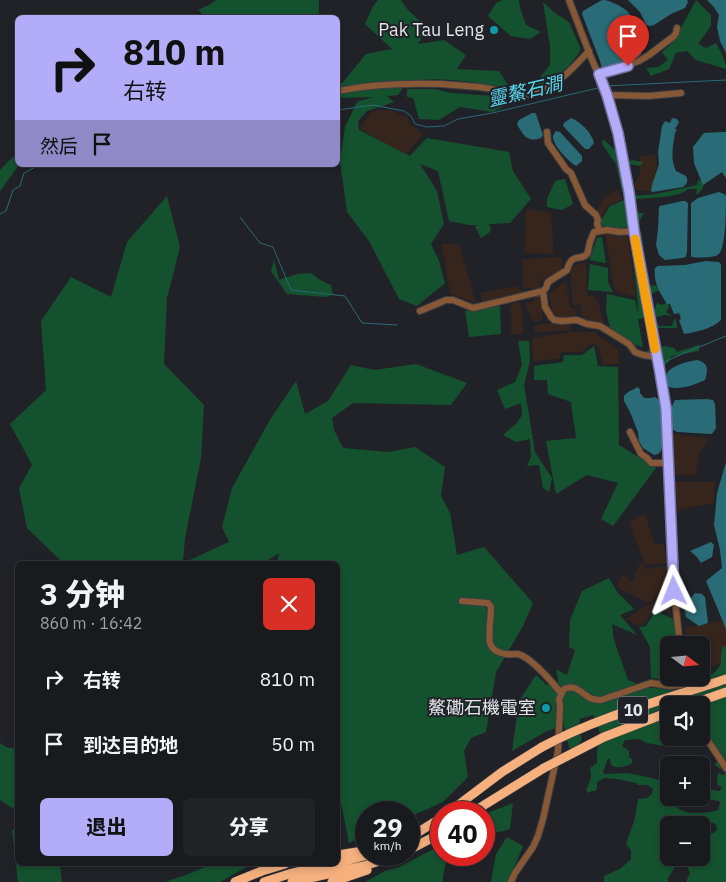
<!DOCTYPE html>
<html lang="zh">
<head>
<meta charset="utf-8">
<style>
	body { margin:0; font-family:"IBM Plex Sans","Noto Sans SC",sans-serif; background:#222327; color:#f1f3f6; height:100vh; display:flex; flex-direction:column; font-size:19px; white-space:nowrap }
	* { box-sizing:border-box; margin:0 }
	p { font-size:16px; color:#9fa1a4 }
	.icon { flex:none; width:28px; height:28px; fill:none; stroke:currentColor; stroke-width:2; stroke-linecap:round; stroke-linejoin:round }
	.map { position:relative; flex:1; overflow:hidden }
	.sheet { position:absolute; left:15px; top:561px; width:325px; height:305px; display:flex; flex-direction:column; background:#191a1e; border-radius:8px; box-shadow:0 2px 8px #0003,0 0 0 1px #37383c }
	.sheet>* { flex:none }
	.hud { position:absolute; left:15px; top:15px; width:325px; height:152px; border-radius:8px; box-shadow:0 2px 8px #0003,0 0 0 1px #37383c; background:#b3adf9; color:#111; overflow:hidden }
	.needle { width:32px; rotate:106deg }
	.buttons { position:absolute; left:660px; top:636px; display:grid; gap:10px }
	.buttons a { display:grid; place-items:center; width:50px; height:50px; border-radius:8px; background:#191a1e; box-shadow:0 2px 8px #0003,0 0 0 1px #37383c; font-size:25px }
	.speed { position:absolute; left:355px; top:801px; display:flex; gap:10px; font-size:25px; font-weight:700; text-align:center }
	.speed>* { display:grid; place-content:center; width:65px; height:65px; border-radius:50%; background:#191a1e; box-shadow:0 2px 8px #0003,0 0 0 1px #37383c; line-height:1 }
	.speed small { font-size:12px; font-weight:400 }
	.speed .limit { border:8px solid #d22; background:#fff; color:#111 }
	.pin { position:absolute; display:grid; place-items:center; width:42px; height:42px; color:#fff; margin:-51px -21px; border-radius:50% 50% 50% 0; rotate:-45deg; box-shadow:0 0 5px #0007 }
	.pin .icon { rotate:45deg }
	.me { position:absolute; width:55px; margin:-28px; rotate:358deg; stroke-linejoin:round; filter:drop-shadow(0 0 4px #0008) }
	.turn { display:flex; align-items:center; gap:18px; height:105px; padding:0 25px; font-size:22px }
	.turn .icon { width:65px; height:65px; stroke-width:2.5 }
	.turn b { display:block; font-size:35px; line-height:42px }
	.then { display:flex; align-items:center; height:48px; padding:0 25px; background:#0003; gap:10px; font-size:19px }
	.round { display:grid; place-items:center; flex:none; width:52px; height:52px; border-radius:8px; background:#222327 }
	.headline { display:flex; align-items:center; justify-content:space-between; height:85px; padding:0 25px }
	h1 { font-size:30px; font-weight:800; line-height:38px }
	.cta { display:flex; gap:10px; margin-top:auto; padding:10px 25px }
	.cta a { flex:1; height:58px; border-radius:8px; background:#b3adf9; color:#111; font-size:20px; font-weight:800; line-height:58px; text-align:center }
	.cta a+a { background:#222327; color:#f1f3f6 }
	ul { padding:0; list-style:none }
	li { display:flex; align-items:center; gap:15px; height:65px; padding:0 25px }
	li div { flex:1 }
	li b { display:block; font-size:19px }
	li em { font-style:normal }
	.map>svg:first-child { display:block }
</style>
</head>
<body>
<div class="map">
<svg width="726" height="882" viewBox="0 0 726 882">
	<rect width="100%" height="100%" fill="#212228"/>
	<path fill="#36251d" d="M390,110L409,118L410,124L423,134L404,157L360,128L372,111Z
		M656,155L657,167L651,192L637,190L633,186L640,174V156Z
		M617,189L622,199L608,206L601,218L596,210L605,197Z
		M526,209L551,213L554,254L524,253Z
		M605,234L628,236L636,297L615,291Z
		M442,244H459L476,303L450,294Z
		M562,257V270L541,280L539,289L523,288V259Z
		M586,262L587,296L592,295L598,300L604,326L581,319V304L573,306L570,267Z
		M566,281L570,307L577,309L576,317L553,318L549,294Z
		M517,286L523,293L482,301L480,293Z
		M539,294L543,319L540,320L536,304L539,322H533L525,303L535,301L534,297Z
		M511,303H521L523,325L522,334H511Z
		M569,321L571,330L533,333L535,325Z
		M569,332H595L618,350L619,364H603L598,346L592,344L581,352H561L559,359L533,361L532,338Z
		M672,434L707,438V443L699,452L696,475H674Z
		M674,482H715L714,503L677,510Z
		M645,513L654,543L664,544L667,563L645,565L629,523Z
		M641,561L646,569L667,566L671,598L659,596L647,603L617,587L622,574L632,582Z
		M660,600L670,602V614L662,609L653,610L644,624L637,625L627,619L643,607Z
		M726,620V661L701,670V645H687L685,628Z"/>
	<path fill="#14522f" d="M216,0H318L319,1V17H205L198,10L209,5Z
		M378,0H401L407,9L423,24L421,39L418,44L444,40L466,55L457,69L499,71L510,88C480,84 434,74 406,83L398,95L387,96L394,102L367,111L358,121L359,130L410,156L427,138L509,152L513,171L531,199L510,223L489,224L491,229L490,232L481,238L475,226L479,225H469L449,221L438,171L420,164L437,191L444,224L431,244L439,261L445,283L417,306L399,299L369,241L347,212L340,161L345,127L357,102L373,97L338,98V88L366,54L392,49L365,24L372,8Z
		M503,0H519L520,8L526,25L541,32L530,39L511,36L488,16L496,3Z
		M696,0L711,15V26L698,44L706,48L716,43C720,51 726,60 726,69L696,60L687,51L676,53L669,69L651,76L646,68L658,67L668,60L662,52L674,41Z
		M543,2L555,13L569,22L581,49C573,65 559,74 546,85H534L550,65V46Z
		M407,89H435L452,93L508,97L506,105L493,112L460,107L439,120L419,119L413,98L407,97Z
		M726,132V178L722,172L703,185V188L698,194H696L697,189H688C680,198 648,198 635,199L633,196L656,194L697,185L698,180L701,181L694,163L693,147L704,133Z
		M603,139L616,151L618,158L626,163L632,160L643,162L640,166L629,164L621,171L628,196H625L621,187L616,164L602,144Z
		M17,153L18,165H19L0,191V170Z
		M565,179L573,204L562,210L547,207V199L555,181Z
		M167,196L180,247L167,298L164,364L204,405L201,458L185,538L183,563L229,542L222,527L232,488L271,418L296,381L305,414L328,401L351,365L374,370L416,364L467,383L451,405L353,403L332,418L334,430L343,448L388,452L415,447L445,467L441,496L450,513L457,555L484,547L533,603L523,626L496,672L486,732L471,738L464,751L468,777L443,802L409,817V812H366V835L349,843L341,803H338V564H277L279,553L262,564H64L27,528L19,488L32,465L10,424L46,390L41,321L71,277L111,297L127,242Z
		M626,199L631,226L613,231L599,224L610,206Z
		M633,205L639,213H644L639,222L642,237L646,285L660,286L662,289L653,293L649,299L651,310L650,317L638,319L643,347L624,342L610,327L606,312L607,294L635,300L638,314L637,294L630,236L636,231Z
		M602,237L606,263L589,260L597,238Z
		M274,260L279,280L297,274L311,273L320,280L331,285L333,294L326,297L287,294L271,271Z
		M590,264L608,268V282L613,292L588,290Z
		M668,302L669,307L666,312L673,316L664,315L654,318L659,326H672L674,320L676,318L677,328H655L651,319L657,303L662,305Z
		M500,305L501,334L469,337L465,311Z
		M518,341H529L530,361L524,385L535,452L552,478L549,492L543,488L539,465L527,466L531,457L530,439L516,442L503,435L517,423L522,415L521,403L505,409L497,390L515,382L522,365Z
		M698,345H699V351L672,356L665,366H660L656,352L647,355L648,350L664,346L674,348L677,352Z
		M594,346L598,366L618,367L619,445L656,468L613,526L601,519L618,483L587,475L556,494L546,441L576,438L571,402L548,394L547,380H534V366L563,362L564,355H582Z
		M609,578L618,593L634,609L620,615L637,635L612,624L614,640L628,680L647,688L683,689L686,705H669V738H680L663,746L647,743L639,739L625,740L622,746L629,751V757L632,759V763C627,767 616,769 611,765L610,759L608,758L603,772L605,774L628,773L669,782V798H687L679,799L674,804C681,816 706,814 718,810L720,803L719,801L700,798H701V790L706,789L720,791L722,788L717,784L718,773L724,775L725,774L723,770L716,766L715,764L717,761H719L726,771V882H686L690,873L687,866L690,858H701V836L713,833L717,830L716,824L711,822L705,827L701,828V825H669V858H676L675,867L668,878V882H604V876L620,869L631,859V850L626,844L635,818L638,799L647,798L652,794L653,789L648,785H638L636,783L617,779L604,778L597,782V788L595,791H592L588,793L586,790L591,777L590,768L597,763V752L600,733L593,715L580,719L579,731L582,739L577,748H569L563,721V705L556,702V728L547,731L512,751L519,701L536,675L547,685H559L556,669L567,675L575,650L569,647L570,620L582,591Z
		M655,611C663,613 667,617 674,619L676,645H669V678H679V681L651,678L650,647L639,627L646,626Z
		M723,646H725L726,649V764L712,740L701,727V705H690L686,681L688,678H701V664L706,662L709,664L708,673L711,675C726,664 718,661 723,646Z
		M0,743L6,747L17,749V811L0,800Z
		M513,803L510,829L484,836V817L490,812Z
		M17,829L18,864H60L62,882H18L12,830Z
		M507,837L523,846L508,882H491L496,854Z
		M441,845V855H452L447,858L443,876V882H365L385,871L399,867Z
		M212,864H252L220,882H165L186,875Z"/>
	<path fill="#296b76" d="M602,0C610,0 621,6 627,11C634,17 646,44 641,54C638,59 630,61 625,64C617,67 611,69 602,69L600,61L582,14L583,11Z
		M628,0H687L688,2L685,8L671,14L654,25L650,26L646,25L640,12Z
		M707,0H726V53L720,41L717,27L719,15L713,6Z
		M532,113H535L536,114L543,135L541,138C527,143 523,135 517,124L519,120Z
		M571,118C581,122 592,133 594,143L589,149H585L563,126L564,123Z
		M672,118L677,119L679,122L675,129L677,130L675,133C673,146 670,159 676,171L686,176C688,181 688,183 683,187L653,192L651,191L652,185L659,164L658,152L662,126L665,121L670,123Z
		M556,131L560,132L582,156V161L576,166C569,162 554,146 553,138C553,134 554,134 556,131Z
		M726,132V178L722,172L703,185L694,163L693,147L704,133Z
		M719,192L724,194L726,196C726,208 726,247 719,254C715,258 698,258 692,257L691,256V203L698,198Z
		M682,201H685L688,203L687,252L686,257L682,258L665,260L659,255L656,245L658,230L659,207L660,206Z
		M706,261L719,262L721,265V320C712,329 696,332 684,334L679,320L681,319L679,313L674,314L670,304H667C660,293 653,282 655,268L658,266L685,265Z
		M697,360C709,363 708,370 705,380C703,381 700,382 698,383C692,386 681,388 675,388C662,388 663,375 671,369C678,364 689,361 697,360Z
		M637,387L640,389V393L644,398H650L655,397L659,400C661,411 667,442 660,452C658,455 657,454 654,455L643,448L639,441L638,432L630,412L624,401V396C629,390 632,391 637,387Z
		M707,399L713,400L715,404L716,428L712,434L677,432L672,429C671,419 669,409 675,400Z
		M726,462V629L706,581L722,568L720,550L714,525L717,493Z
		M711,542L714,545L712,557L701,563L697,557L690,551Z
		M695,593L702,594L705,597L708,623L699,626L686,617L684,606Z"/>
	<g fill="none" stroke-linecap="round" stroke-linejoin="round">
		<path stroke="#296b76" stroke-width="1" d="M606,86L726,80
			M338,110L373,105L404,111L411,116L415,124L427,127L444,126L458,119L492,113L602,87
			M0,214L6,211L13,190L20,186L24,173L39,165
			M240,217L260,243L273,247L291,290L345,296L362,323L397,325
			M661,364L675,357L726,336"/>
		<g stroke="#3c3d43" stroke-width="8">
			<path id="minor" d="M569,0L590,55L607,95L617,125L629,192L633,231L659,367L665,408L674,591L680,645
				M599,74L613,70L639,61L649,55L674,36L676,33L677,28
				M338,91C372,84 406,83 441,84C453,85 466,86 479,87C497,89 522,99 539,92C560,83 574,67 589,51
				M607,95L649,96L681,93
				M547,132L548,143L566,169L571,173L585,205L596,215L598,220L597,224L600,231
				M543,291L545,307L551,317L554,320L562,321L577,320L587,324L600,326L629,344L635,352L643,355L657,357
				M420,311L446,300H453L473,308L543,291L546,288L548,282L567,270C572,251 581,262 587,254C588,253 588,252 588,251C589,244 591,238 594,232L607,230L620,232L633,231
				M630,432L641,454L647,458L651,463H669
				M462,601L488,603L491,607C491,616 488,636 490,643C492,650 499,653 506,654C511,655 516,653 521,655C534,661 552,682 561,693
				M684,678L688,705
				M701,730L726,768
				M511,882L515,873L533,847L538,836L543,819L558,751L560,706L559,699L564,689C581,682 582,701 601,700L645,685L651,683L670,686L685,685"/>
		</g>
		<g stroke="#3c3d43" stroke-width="10">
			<path id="highway" d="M689,705L726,692
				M449,812L502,772L542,747
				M473,812L544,768
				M409,838L441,818
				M409,850L441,833
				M338,855L357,852
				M338,863L367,855
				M235,882L262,871L285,864
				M264,882L289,874L333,864
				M292,882L364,866L397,855
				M332,882L367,870"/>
		</g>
		<use href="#minor" stroke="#865836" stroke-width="6"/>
		<use href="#highway" stroke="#f5b07e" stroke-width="9"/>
		<g stroke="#3c3d43" stroke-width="10" stroke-linecap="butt">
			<path id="highway-bridge" d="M542,747C600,716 664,700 726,679
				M544,768L604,737L669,712"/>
		</g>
		<use href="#highway-bridge" stroke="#f5b07e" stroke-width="9"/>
	</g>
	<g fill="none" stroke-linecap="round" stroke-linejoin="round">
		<g stroke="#7470a2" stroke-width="12">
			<path id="route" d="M628,66L599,74L607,95L618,133L629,192L634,231L659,367L666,408L674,591"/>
		</g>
		<use href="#route" stroke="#b3adf9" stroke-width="9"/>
		<path stroke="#f59e0b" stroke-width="9" d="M635,239L655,349"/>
	</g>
	<g fill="#0f9aa8" stroke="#212228" stroke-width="2">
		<circle cx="494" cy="30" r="5"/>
		<circle cx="546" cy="708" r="5"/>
	</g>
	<g text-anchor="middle" stroke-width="4" stroke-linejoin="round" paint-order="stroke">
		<rect fill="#212228" stroke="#a9aaae" stroke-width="1" x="618" y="696.5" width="30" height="27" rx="4"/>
		<g font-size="16" font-weight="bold" fill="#e3e4e8">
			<text x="633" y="716">10</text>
		</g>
		<g font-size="18" fill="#e3e4e8" stroke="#212228" text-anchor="end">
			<text x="484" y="36">Pak Tau Leng</text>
			<text x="536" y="714">鰲磡石機電室</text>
		</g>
		<g font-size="19" font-style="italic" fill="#56d5eb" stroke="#212228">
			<text transform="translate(525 91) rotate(-13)" y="7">靈鰲石澗</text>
		</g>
	</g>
</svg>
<div class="buttons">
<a><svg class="needle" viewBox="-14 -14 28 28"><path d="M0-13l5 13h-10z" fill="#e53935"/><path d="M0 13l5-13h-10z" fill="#9fa1a4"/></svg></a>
<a><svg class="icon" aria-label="sound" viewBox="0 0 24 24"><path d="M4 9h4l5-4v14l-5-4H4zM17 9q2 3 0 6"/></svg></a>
<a>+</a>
<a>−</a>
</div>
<div class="speed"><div>29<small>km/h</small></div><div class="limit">40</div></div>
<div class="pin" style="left:628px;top:66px;background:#d93025"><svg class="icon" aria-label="arrive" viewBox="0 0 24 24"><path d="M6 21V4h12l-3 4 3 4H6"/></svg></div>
<svg class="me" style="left:674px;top:591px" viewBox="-20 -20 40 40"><path d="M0-17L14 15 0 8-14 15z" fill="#b3adf9" stroke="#fff" stroke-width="4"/></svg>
<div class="hud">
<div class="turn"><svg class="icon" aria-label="right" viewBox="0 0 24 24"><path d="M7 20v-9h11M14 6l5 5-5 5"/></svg><div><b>810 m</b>右转</div></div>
<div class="then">然后<svg class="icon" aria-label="arrive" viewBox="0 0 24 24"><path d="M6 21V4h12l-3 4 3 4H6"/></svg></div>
</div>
<section class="sheet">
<div class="headline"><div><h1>3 分钟</h1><p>860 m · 16:42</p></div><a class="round" style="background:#d93025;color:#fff"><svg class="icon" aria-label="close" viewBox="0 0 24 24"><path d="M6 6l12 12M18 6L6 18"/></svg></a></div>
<ul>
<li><svg class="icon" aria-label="right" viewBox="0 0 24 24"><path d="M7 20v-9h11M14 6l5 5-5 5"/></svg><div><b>右转</b></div><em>810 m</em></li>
<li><svg class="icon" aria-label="arrive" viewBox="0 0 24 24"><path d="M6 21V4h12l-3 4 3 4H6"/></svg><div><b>到达目的地</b></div><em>50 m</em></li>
</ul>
<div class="cta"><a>退出</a><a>分享</a></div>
</section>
</div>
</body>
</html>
